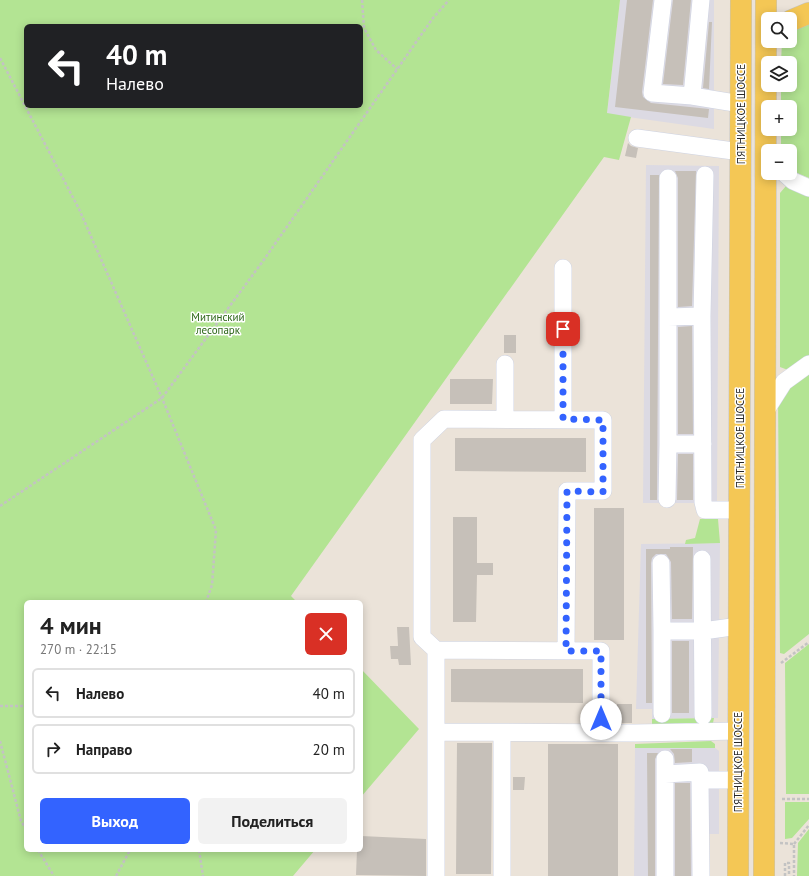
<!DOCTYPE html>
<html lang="ru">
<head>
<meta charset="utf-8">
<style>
	body { margin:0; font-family:"PT Sans",sans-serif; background:#f2f2f2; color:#222; height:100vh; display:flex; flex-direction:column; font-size:15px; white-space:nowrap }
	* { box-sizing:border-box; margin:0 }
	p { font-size:13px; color:#767676 }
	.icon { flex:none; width:22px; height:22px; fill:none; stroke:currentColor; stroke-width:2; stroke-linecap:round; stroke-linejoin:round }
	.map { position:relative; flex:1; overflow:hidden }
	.sheet { position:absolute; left:24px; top:600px; width:339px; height:252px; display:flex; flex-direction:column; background:#fff; border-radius:6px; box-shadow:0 2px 10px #0003 }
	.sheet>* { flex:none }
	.hud { position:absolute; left:24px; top:24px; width:339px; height:84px; border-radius:6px; box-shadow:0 2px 10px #0003; background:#202124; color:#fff; overflow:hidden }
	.tools { position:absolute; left:761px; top:12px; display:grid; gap:8px }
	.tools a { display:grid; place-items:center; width:36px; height:36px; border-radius:6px; background:#fff; box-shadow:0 2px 10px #0003; font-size:20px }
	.pin { position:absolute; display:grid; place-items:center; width:34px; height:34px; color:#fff; margin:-17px; border-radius:8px; box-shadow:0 2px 6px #0006 }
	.me { position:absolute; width:44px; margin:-22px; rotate:0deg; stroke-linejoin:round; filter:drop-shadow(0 0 3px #0008) }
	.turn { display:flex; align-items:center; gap:14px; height:84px; padding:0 16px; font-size:18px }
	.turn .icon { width:52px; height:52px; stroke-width:2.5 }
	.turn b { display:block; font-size:28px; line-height:34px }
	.round { display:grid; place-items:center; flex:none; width:42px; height:42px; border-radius:6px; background:#f2f2f2 }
	.head { display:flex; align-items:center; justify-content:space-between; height:68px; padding:0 16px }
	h1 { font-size:24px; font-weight:700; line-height:30px }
	.cta { display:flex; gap:8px; margin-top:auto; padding:8px 16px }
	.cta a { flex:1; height:46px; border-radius:6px; background:#3363ff; color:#fff; font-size:16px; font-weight:700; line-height:46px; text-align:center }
	.cta a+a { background:#f2f2f2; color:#222 }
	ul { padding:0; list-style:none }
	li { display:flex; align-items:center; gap:12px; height:50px; margin:0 8px 6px; padding:0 8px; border:2px solid #e0e0e0; border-radius:6px }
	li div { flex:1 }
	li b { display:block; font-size:15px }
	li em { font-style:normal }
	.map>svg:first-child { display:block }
</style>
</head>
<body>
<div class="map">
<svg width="809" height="876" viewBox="0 0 809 876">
	<rect width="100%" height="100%" fill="#ebe3d9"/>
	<path fill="#dcdae3" d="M620,0H714V129L607,114Z
		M646,165L719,166L717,503H643Z
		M720,543L718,718L652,719V709H636L641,544Z
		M635,748H715L719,751V834H706L707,876H634Z"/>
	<path fill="#b3e493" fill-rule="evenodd" d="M0,0H620L607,113L631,117L619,160L604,157L291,596L297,602H26V850H315L293,876H0ZM26,26H361V106H26Z
		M809,21V178L790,170V151H781V129H790V107H781V85H790V63H781L782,41H790V28Z
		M786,186L809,196V357L788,370L780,367V193Z
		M809,369V634L784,654L780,653L778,394Z
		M700,519H718L720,543L685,544L686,540L695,538Z
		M809,644V794H786L785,663Z
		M361,669L419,729L361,797Z
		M714,718L713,723L652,725V719Z
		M711,741L715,744V748H635V744Z
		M785,802H809V819L792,838L785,839Z
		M809,829V876H797L798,843Z"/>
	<path fill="#c6c0b9" d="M627,0H653L642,92L643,97L651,103L709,109L708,118L615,107Z
		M673,0H691L683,85L663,84Z
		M709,22H712L709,89L703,88Z
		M628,143L631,146L638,148L636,158L625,156Z
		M675,171H696L692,306L678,307V178Z
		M650,175H659L657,500H650Z
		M692,326L693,434H678V327Z
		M504,335H516V353H504Z
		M450,379H493L492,404H450Z
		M455,438H586V472L455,471Z
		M678,454H693V500H677Z
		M594,508H624V640H594Z
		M453,517H477V563H493V575H477L476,622H453Z
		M670,547H693L692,619H672L671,562L666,554H656L652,558L651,563L652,703H646V549H670Z
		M397,627H409L411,665H399L398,659H391L390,646H398Z
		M672,641H689V713H672Z
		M451,669H583V703L451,702Z
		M617,704H632V723H617Z
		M457,743H492L491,874H456Z
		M548,744H618V876H548Z
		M670,749H692V762L675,763L674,754Z
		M647,753H658L655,759V876H648Z
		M513,777H525L524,790H513Z
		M675,783H690L691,876H675Z
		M361,836L426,839V876L356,875L357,850H361Z"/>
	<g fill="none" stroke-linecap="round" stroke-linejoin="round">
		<g stroke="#ced3e2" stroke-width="18">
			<path id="minor" d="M663,0L652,93L692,96L741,104
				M692,96L701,0
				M637,138L741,152
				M784,173L793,181L809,188
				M705,175L702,316L703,502L705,510H739
				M668,178V444H703
				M668,317L702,316
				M765,412L784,382L809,364
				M505,419V364
				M563,419V268
				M667,499L668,444
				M702,559L703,716
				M661,563L662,631
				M436,650L422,637V440L444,419L603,420V491H567L566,651
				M662,714V631H703L739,626
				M436,732V650L601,651V733
				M665,759V876
				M665,774L700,772
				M436,876V732L635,733L738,731
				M502,876V733
				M701,876L700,780H738"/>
		</g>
		<g stroke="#c3c3c3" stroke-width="22">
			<path id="major" d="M790,21L809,13
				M738,876L741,0
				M764,876L766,0"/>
		</g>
		<path stroke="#c3c3c3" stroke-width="2.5" stroke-dasharray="3 2" stroke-linecap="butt" d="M362,0L364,28L376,50L397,69
			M0,58L79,209L162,398L216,530L212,585L206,602
			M0,506L162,398L263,261L433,18L449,0
			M781,663L809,642
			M0,706H26
			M0,741L21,821L26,829
			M782,799H809
			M780,843L794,844V876
			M794,844L809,825
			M38,850L54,876
			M199,850L203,876
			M116,876L130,850
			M785,876V863H789V876"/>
		<use href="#minor" stroke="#fff" stroke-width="17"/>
		<use href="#major" stroke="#f4c755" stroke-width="21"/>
	</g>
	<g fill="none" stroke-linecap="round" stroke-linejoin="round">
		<path stroke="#3363ff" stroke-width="7" stroke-dasharray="0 12.6" d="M563,329V419L603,420V492L567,491L566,651H601V719"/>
	</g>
	<g text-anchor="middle" stroke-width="3" stroke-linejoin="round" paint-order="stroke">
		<g font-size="11" fill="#282828" stroke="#fff">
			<text transform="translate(741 114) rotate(-90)" y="4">ПЯТНИЦКОЕ ШОССЕ</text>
			<text transform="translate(740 438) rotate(-90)" y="4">ПЯТНИЦКОЕ ШОССЕ</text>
			<text transform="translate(738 762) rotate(-90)" y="4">ПЯТНИЦКОЕ ШОССЕ</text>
		</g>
		<g font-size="11" fill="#2c6617" stroke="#fff">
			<text x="218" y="321">Митинский<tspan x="218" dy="13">лесопарк</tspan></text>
		</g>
	</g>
</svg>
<div class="tools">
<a><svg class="icon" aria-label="search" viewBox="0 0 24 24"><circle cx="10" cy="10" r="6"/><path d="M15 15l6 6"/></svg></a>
<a><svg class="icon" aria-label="layers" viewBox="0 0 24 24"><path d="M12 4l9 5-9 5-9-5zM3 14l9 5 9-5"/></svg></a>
<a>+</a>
<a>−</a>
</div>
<div class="pin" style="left:563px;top:329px;background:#d93025"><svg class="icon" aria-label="arrive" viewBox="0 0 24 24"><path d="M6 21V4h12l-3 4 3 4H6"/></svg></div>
<svg class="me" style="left:601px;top:719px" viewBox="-20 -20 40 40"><circle r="19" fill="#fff"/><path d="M0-13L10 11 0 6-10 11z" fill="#3363ff"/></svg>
<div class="hud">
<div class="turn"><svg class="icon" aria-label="left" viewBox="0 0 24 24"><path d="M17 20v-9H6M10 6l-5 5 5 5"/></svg><div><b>40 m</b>Налево</div></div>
</div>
<section class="sheet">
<div class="head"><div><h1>4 мин</h1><p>270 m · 22:15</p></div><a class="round" style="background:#d93025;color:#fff"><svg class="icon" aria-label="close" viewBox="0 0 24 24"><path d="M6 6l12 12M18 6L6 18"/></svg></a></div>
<ul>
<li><svg class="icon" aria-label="left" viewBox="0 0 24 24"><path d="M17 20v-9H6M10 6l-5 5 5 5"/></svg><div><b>Налево</b></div><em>40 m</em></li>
<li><svg class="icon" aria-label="right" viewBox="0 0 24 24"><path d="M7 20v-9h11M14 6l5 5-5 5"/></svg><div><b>Направо</b></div><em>20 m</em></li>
</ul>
<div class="cta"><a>Выход</a><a>Поделиться</a></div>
</section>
</div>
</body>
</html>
